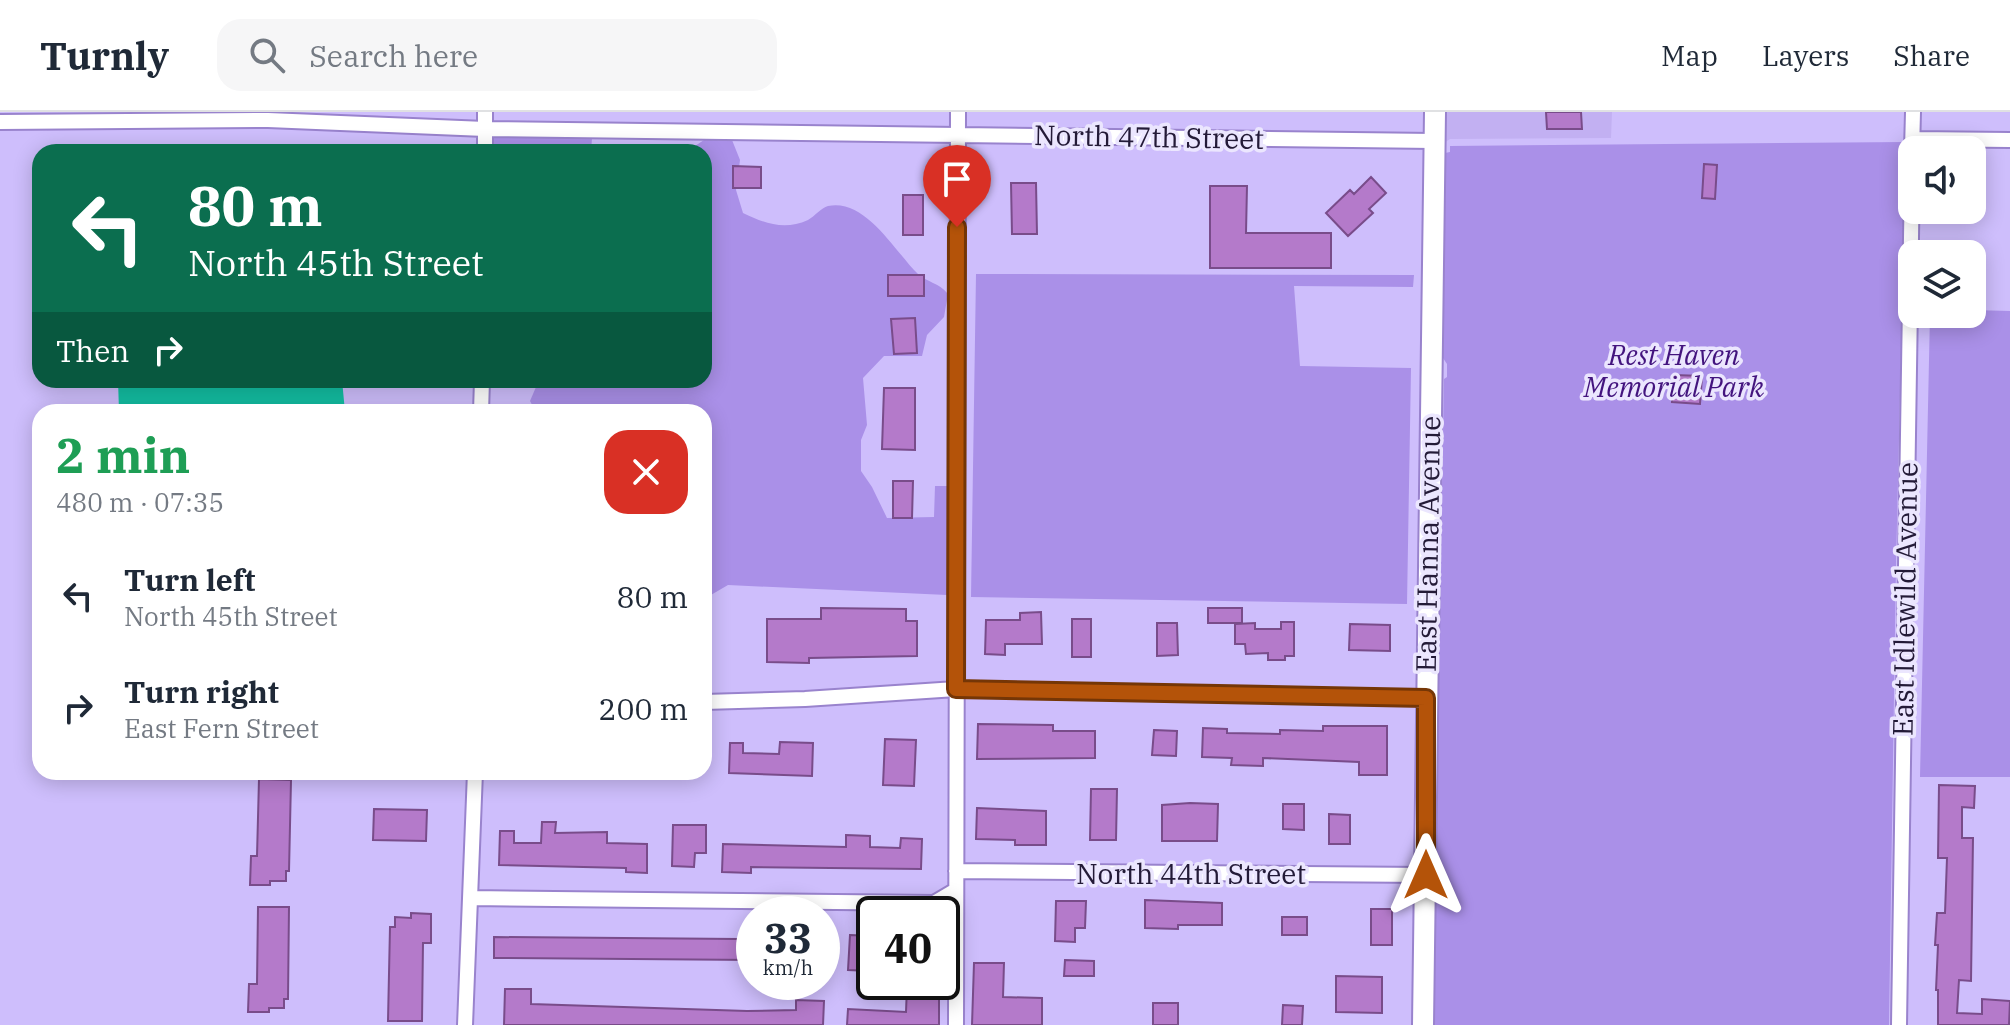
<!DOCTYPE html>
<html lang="en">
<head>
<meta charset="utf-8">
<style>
	body { margin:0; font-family:"IBM Plex Serif",serif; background:#f6f6f7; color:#1f2937; height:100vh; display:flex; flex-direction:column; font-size:30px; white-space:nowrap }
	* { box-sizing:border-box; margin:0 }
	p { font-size:26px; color:#747a83 }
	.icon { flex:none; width:44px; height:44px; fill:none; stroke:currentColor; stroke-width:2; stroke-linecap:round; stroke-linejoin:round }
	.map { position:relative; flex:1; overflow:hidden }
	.panel { position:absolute; left:32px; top:292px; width:680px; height:376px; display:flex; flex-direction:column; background:#fff; border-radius:24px; box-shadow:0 4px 20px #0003 }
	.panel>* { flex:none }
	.banner { position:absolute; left:32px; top:32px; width:680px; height:244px; border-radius:24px; box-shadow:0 4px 20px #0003; background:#0b6e4f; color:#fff; overflow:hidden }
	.controls { position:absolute; left:1898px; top:24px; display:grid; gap:16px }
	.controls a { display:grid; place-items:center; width:88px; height:88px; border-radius:16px; background:#fff; box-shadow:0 4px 20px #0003; font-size:40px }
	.speed { position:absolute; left:736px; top:784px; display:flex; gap:16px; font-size:40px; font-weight:700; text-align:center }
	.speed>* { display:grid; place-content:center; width:104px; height:104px; border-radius:50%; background:#fff; box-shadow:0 4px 20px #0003; line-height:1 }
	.speed small { font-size:20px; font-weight:400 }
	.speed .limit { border:4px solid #111; border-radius:12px; background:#fff; color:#111 }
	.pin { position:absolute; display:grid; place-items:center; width:68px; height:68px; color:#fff; margin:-82px -34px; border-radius:50% 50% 50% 0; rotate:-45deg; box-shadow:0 0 8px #0007 }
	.pin .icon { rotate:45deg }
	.me { position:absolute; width:88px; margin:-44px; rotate:0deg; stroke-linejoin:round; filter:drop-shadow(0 0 6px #0008) }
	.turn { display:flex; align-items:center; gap:28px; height:168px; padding:0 24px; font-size:36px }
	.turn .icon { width:104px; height:104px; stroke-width:2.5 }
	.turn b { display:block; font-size:56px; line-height:68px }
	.then { display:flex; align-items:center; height:76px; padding:0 24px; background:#0003; gap:16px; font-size:30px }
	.round { display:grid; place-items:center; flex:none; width:84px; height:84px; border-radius:24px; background:#f6f6f7 }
	.headline { display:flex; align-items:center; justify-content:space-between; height:136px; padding:0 24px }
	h1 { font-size:48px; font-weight:700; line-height:60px; color:#1e9e55 }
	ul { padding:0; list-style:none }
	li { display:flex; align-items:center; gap:24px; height:112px; padding:0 24px }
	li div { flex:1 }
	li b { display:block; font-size:30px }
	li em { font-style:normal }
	header { display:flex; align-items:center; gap:48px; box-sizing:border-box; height:112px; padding:0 40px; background:#fff; border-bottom:2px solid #e0e1e3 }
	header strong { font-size:38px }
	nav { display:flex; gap:44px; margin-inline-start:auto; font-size:28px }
	.search { width:560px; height:72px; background:#f6f6f7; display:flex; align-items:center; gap:20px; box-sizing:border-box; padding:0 28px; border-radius:24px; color:#747a83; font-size:30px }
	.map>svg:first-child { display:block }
</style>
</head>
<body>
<header>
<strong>Turnly</strong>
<div class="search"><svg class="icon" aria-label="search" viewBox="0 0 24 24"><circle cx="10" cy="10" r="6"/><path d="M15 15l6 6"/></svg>Search here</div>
<nav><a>Map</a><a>Layers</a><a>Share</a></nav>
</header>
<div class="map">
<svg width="2010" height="913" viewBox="0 0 2010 913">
	<rect width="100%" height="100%" fill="#cebefc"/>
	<path fill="#c2b0f2" d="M1444,0H1612L1611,26L1450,27L1444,31Z"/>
	<path fill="#aa90e8" d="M494,25L592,26L591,40H494Z
		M704,28H732L740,48L736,78L743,101C764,111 784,119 808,108C815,104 821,96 828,94C866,86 895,140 918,162C928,171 938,170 948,182L944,205L927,223L922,244H884L863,266L867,313L861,328V359L872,375L887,406L934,405L935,374H947V483L728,473L704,487V300H536L530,289L539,268H704V40H686Z
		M1906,30L1896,454L1889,913H1432L1444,267L1447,265V252L1441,243L1445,41L1450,40V34Z
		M976,162L1414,163L1413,175L1294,174L1300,254L1411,256L1407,492L971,485Z
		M1972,198L2010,199V665H1920L1930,202H1972Z"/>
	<path fill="#13bea2" d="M118,268H342L345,300H119Z"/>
	<path fill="#b47aca" stroke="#794c8a" stroke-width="2" d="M1546,0H1581L1582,17H1547Z
		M1704,52L1717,53L1715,87L1702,86Z
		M733,54L761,55V76H733Z
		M1371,65L1386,81L1369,97L1373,101L1348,124L1326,101L1350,78L1354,82Z
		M1011,71H1036L1037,122H1012Z
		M1210,74H1247L1246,121H1331V156H1210Z
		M903,83H923V123H903Z
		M888,163H924V184H888Z
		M915,206L917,241L894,242L891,207Z
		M1674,263L1702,264L1700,292L1672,290Z
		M884,276H915V338L882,337Z
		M893,369H913L912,406H893Z
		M821,496L906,497V509H917V544L809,546V551L767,550V507H821Z
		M1208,496H1242V511H1208Z
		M1041,500L1042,532H1005V543L985,542L986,508H1020V501Z
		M1072,507H1091V545H1072Z
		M1281,510H1294V544H1285V548H1268V541L1246,542L1245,532H1235V512L1255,511V517H1281Z
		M1157,511H1177L1178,543L1157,544Z
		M1350,512L1390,513V539L1349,538Z
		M978,612L1053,613V619H1095V646L977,647Z
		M1323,614H1387V663H1359V650L1263,646V654L1231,653L1232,646L1202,645L1203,616L1227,617V621L1280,622V618L1323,619Z
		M1154,618L1177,619L1176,644L1152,643Z
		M885,627L916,628L914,674L883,673Z
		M780,630L813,631L812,664L729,661L730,631H743V641L779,642Z
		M259,667L291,668L289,759H286V769H270V773H250L251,744H257Z
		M1939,673L1975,674L1974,696L1962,695V726H1973L1971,869L1959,868L1957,901L1982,902V887L2010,889L2009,913H1938V878H1936L1938,833H1935L1937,801H1945L1947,746H1938Z
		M1091,677H1117L1116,728H1090Z
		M1190,691L1218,692L1217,729H1162V693Z
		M1283,692H1304V718L1283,717Z
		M977,696L1046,699V733H1015V728L976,727Z
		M374,697L427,698L426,729L373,728Z
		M1329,702L1350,703V732H1329Z
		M542,710H556L555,721L607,720V731L647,732V761L626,760V756L499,753L500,719H514V731H541Z
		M673,713H706V741H695L694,755L672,754Z
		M846,723L870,724V735L900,736L901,726L922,727L921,757L751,755V761L722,760L723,732L846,735Z
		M1145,788L1222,791V813H1178V817L1145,816Z
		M1056,789H1086L1085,816H1075V830L1055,829Z
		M258,795H289L288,887H284V896H269V900H248L249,872H257Z
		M1371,797H1392V833H1371Z
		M411,801L431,802V831H423L422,909H388L390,815H395V805L411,806Z
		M1282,805H1307V823H1282Z
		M850,823L872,824L870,859L848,858Z
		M494,825L739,827L754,828V848L494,846Z
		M1065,848L1094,849V864H1064Z
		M974,851H1004L1003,885L1042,886V913H972Z
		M1336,864L1382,865V901L1336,900Z
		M907,874L939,875V913H847L848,897L906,900Z
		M505,877H531V892L747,899L796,898V888L824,889L823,913H504Z
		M1153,891H1178V913H1153Z
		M1283,893L1303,894L1302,913H1282Z"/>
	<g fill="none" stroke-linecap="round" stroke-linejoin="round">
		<g stroke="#9983cd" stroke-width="18">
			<path id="street" d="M0,10L268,8L485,17L1434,29
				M1913,27L2010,28
				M1912,38L1913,0
				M485,40V0
				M481,300L482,268
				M704,590L805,587L956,577L1426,586
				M956,759L1426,763
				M471,786L934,791L956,778
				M465,913L475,660
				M956,913L958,0
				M1899,913L1912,60"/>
		</g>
		<g stroke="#9983cd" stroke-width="24">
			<path id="secondary" d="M1423,913L1435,0"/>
		</g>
		<use href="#street" stroke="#fff" stroke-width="14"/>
		<use href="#secondary" stroke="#fff" stroke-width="20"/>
	</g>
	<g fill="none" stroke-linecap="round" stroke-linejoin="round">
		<g stroke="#753606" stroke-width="20">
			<path id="route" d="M957,115L956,577L1426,586V763"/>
		</g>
		<use href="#route" stroke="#b45309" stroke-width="14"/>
	</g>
	<g text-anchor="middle" stroke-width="7" stroke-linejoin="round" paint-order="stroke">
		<g font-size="28" fill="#231a37" stroke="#ebe6fe">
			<text transform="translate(1149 25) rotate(1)" y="10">North 47th Street</text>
			<text transform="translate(1428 432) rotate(-89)" y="10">East Hanna Avenue</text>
			<text transform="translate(1905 487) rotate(-89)" y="10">East Idlewild Avenue</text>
			<text x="1191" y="772">North 44th Street</text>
		</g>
		<g font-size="28" font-style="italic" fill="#43147e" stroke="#ebe6fe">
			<text x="1674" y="253">Rest Haven<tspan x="1674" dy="32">Memorial Park</tspan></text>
		</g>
	</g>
</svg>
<div class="controls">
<a><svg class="icon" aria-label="sound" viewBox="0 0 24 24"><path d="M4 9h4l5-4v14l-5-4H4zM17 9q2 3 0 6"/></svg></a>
<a><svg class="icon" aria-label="layers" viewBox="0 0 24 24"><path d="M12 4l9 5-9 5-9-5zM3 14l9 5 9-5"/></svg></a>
</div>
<div class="speed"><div>33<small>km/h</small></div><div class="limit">40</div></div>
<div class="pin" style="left:957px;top:115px;background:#d93025"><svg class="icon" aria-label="arrive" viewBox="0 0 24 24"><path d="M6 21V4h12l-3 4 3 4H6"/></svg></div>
<svg class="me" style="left:1426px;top:763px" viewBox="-20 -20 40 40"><path d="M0-17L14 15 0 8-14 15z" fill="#b45309" stroke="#fff" stroke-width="4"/></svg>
<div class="banner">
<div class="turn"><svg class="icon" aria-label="left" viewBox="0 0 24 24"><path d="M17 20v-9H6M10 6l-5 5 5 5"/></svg><div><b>80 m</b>North 45th Street</div></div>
<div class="then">Then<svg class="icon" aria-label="right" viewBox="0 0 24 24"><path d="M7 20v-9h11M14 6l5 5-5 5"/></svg></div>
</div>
<section class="panel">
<div class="headline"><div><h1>2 min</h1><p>480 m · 07:35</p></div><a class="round" style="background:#d93025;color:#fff"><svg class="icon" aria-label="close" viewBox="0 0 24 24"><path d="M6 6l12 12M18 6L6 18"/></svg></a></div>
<ul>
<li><svg class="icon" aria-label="left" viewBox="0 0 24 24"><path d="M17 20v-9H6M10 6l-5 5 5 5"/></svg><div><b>Turn left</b><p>North 45th Street</p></div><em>80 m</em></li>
<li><svg class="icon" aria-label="right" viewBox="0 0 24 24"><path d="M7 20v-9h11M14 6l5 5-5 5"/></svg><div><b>Turn right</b><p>East Fern Street</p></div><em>200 m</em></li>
</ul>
</section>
</div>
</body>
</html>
